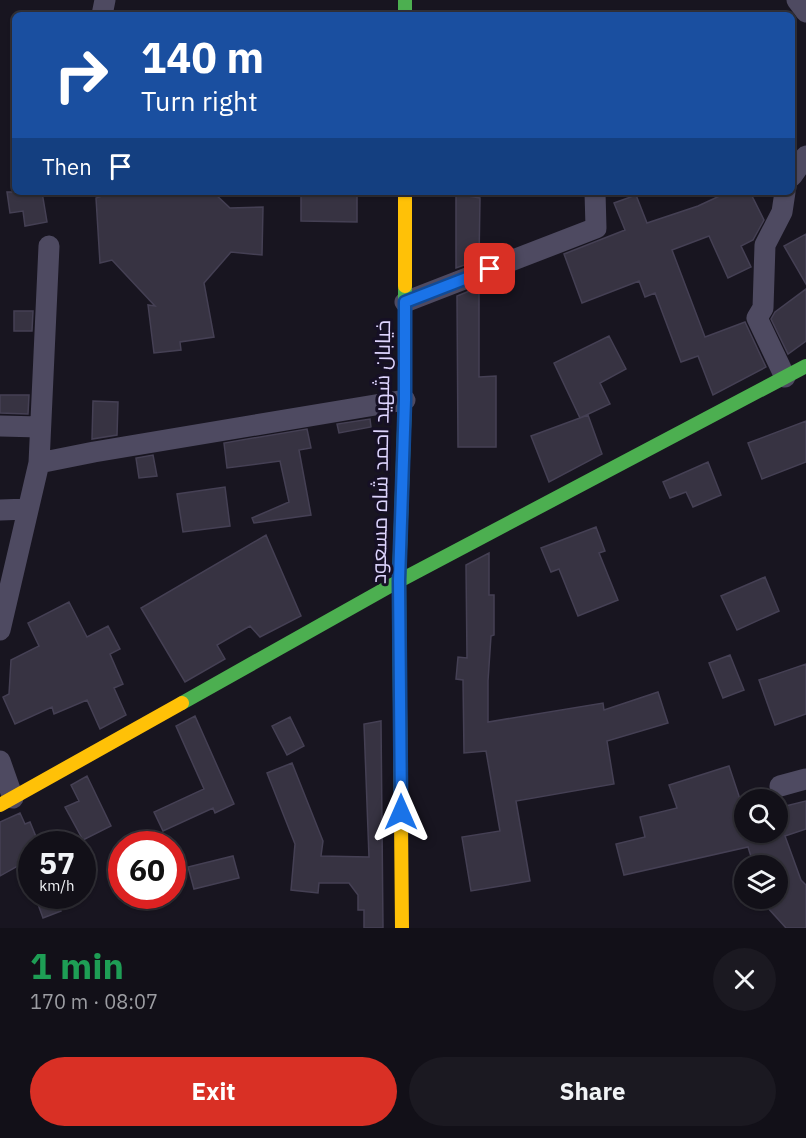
<!DOCTYPE html>
<html lang="en">
<head>
<meta charset="utf-8">
<style>
	body { margin:0; font-family:"IBM Plex Sans",Cairo,sans-serif; background:#1b1921; color:#f1f3f6; height:100vh; display:flex; flex-direction:column; font-size:22px; white-space:nowrap }
	* { box-sizing:border-box; margin:0 }
	p { font-size:20px; color:#9c9da2 }
	.icon { flex:none; width:33px; height:33px; fill:none; stroke:currentColor; stroke-width:2; stroke-linecap:round; stroke-linejoin:round }
	.map { position:relative; height:928px; overflow:hidden }
	.sheet { display:flex; flex-direction:column; background:#121018; flex:1 }
	.sheet>* { flex:none }
	.hud { position:absolute; left:12px; top:12px; width:783px; height:183px; border-radius:9px; box-shadow:0 2px 4px #0004,0 0 0 2px #313037; background:#1a4fa0; color:#fff; overflow:hidden }
	.controls { position:absolute; left:734px; top:789px; display:grid; gap:12px }
	.controls a { display:grid; place-items:center; width:54px; height:54px; border-radius:50%; background:#121018; box-shadow:0 2px 4px #0004,0 0 0 2px #313037; font-size:30px }
	.speed { position:absolute; left:18px; top:831px; display:flex; gap:12px; font-size:30px; font-weight:700; text-align:center }
	.speed>* { display:grid; place-content:center; width:78px; height:78px; border-radius:50%; background:#121018; box-shadow:0 2px 4px #0004,0 0 0 2px #313037; line-height:1 }
	.speed small { font-size:15px; font-weight:400 }
	.speed .limit { border:9px solid #d22; background:#fff; color:#111 }
	.pin { position:absolute; display:grid; place-items:center; width:51px; height:51px; color:#fff; margin:-26px; border-radius:12px; box-shadow:0 3px 9px #0006 }
	.me { position:absolute; width:66px; margin:-33px; rotate:0deg; stroke-linejoin:round; filter:drop-shadow(0 0 4px #0008) }
	.turn { display:flex; align-items:center; gap:21px; height:126px; padding:0 30px; font-size:27px }
	.turn .icon { width:78px; height:78px; stroke-width:2.5 }
	.turn b { display:block; font-size:42px; line-height:51px }
	.then { display:flex; align-items:center; height:57px; padding:0 30px; background:#0003; gap:12px; font-size:22px }
	.round { display:grid; place-items:center; flex:none; width:63px; height:63px; border-radius:32px; background:#1b1921 }
	.summary { display:flex; align-items:center; justify-content:space-between; height:102px; padding:0 30px }
	h1 { font-size:36px; font-weight:700; line-height:45px; color:#1e9e55 }
	.cta { display:flex; gap:12px; margin-top:auto; padding:12px 30px }
	.cta a { flex:1; height:69px; border-radius:36px; background:#d93025; color:#fff; font-size:24px; font-weight:700; line-height:69px; text-align:center }
	.cta a+a { background:#1b1921; color:#f1f3f6 }
	.map>svg:first-child { display:block }
</style>
</head>
<body>
<div class="map">
<svg width="806" height="928" viewBox="0 0 806 928">
	<rect width="100%" height="100%" fill="#181520"/>
	<path fill="#373342" stroke="#454054" stroke-width="1.5" d="M7,192H42L47,222L25,226L23,211L10,213Z
		M114,192H213L230,208L263,207L262,255L231,252L204,283L214,337L180,342L181,350L154,353L148,305L155,306L112,260L100,263L96,198Z
		M301,192H357V222L301,221Z
		M728,192H750L764,220L753,240L741,246L751,267L728,278L709,236L672,250L705,337L745,322L766,367L713,395L698,356L681,362L655,293L645,297L639,281L582,303L564,254L625,230L614,203L636,195L647,223L698,206Z
		M456,194L480,198L479,260L456,268Z
		M806,234V284L784,246Z
		M479,287V377L496,376V447H458L457,296Z
		M806,289V341L788,354L771,319L775,312Z
		M14,311H33L32,331H14Z
		M609,336L626,369L600,383L610,404L580,418L554,363Z
		M0,395H29L28,414L0,413Z
		M93,401L118,402L117,435L92,439Z
		M588,415L602,454L549,482L531,436Z
		M370,419L371,427L339,433L337,424Z
		M806,421V462L762,479L748,443Z
		M307,429L311,448L299,450L311,515L254,523L252,518L289,502L280,461L227,468L224,443Z
		M153,455L157,476L139,478L136,458Z
		M708,462L721,495L693,507L686,492L670,498L663,482Z
		M225,487L230,526L183,532L177,494Z
		M596,527L605,551L599,553L618,600L578,616L559,569L551,572L541,548Z
		M266,535L301,616L260,637L250,626L217,645L225,659L185,682L141,608Z
		M489,553V595H494V635L491,636L488,681V722L603,703L604,710L658,692L668,723L607,741L614,784L516,801L530,881L471,891L462,837L500,831L486,751L464,753L463,680L456,679L458,657L467,658L466,565Z
		M765,577L779,611L737,630L721,596Z
		M69,602L87,637L108,626L120,649L110,654L123,684L114,688L126,715L100,729L87,700L54,714L52,707L15,724L3,697L9,694L11,660L39,646L28,623Z
		M730,655L744,690L723,698L709,663Z
		M806,664V714L775,725L759,680Z
		M195,716L234,804L215,813L213,808L163,831L154,812L204,789L176,726Z
		M290,717L304,746L287,755L272,726Z
		M381,721L383,928H364V910H358V895L349,883H319L318,893L291,890L295,844L267,773L292,763L323,841L321,856L369,857L364,724Z
		M729,766L744,811V832H777V808L806,801V829L785,836L801,880L806,885V928H786L768,908L765,898H777V866H754L748,847L624,875L616,844L645,837L640,817L677,808L669,785Z
		M87,776L111,826L83,840L65,807L79,801L71,785Z
		M20,813L25,824L30,822L39,844H32V858L0,876V822Z
		M233,856L239,878L194,889L188,867Z
		M35,896H55L61,911L43,918Z"/>
	<g fill="none" stroke-linecap="round" stroke-linejoin="round">
		<path stroke="#4e4a61" stroke-width="21" d="M797,0L806,12
			M102,15L105,0
			M792,176L806,156
			M785,192L782,212L765,245L763,308L757,318L785,377
			M405,302L596,228L595,192
			M0,426L40,427
			M39,463L94,452L405,400
			M0,510L28,509
			M0,630L39,463L49,246
			M0,761L13,798
			M780,786L806,779"/>
		<path stroke="#4caf50" stroke-width="14" d="M405,0V15
			M182,703L399,581L806,366
			M400,707L399,581L405,400V286"/>
		<path stroke="#ffc107" stroke-width="14" d="M405,192V286
			M400,707L402,928
			M0,805L182,703"/>
	</g>
	<g fill="none" stroke-linecap="round" stroke-linejoin="round">
		<g stroke="#114b97" stroke-width="15">
			<path id="route" d="M401,812L399,581L405,400V302L490,269"/>
		</g>
		<use href="#route" stroke="#1a73e8" stroke-width="10"/>
	</g>
	<g text-anchor="middle" stroke-width="6" stroke-linejoin="round" paint-order="stroke">
		<g font-size="21" fill="#ded5fe" stroke="#161025">
			<text transform="translate(381 452) rotate(-89)" y="7">خیابان شهید احمد شاه مسعود</text>
		</g>
	</g>
</svg>
<div class="controls">
<a><svg class="icon" aria-label="search" viewBox="0 0 24 24"><circle cx="10" cy="10" r="6"/><path d="M15 15l6 6"/></svg></a>
<a><svg class="icon" aria-label="layers" viewBox="0 0 24 24"><path d="M12 4l9 5-9 5-9-5zM3 14l9 5 9-5"/></svg></a>
</div>
<div class="speed"><div>57<small>km/h</small></div><div class="limit">60</div></div>
<div class="pin" style="left:490px;top:269px;background:#d93025"><svg class="icon" aria-label="arrive" viewBox="0 0 24 24"><path d="M6 21V4h12l-3 4 3 4H6"/></svg></div>
<svg class="me" style="left:401px;top:812px" viewBox="-20 -20 40 40"><path d="M0-17L14 15 0 8-14 15z" fill="#1a73e8" stroke="#fff" stroke-width="4"/></svg>
<div class="hud">
<div class="turn"><svg class="icon" aria-label="right" viewBox="0 0 24 24"><path d="M7 20v-9h11M14 6l5 5-5 5"/></svg><div><b>140 m</b>Turn right</div></div>
<div class="then">Then<svg class="icon" aria-label="arrive" viewBox="0 0 24 24"><path d="M6 21V4h12l-3 4 3 4H6"/></svg></div>
</div>
</div>
<section class="sheet">
<div class="summary"><div><h1>1 min</h1><p>170 m · 08:07</p></div><a class="round"><svg class="icon" aria-label="close" viewBox="0 0 24 24"><path d="M6 6l12 12M18 6L6 18"/></svg></a></div>
<div class="cta"><a>Exit</a><a>Share</a></div>
</section>
</body>
</html>
